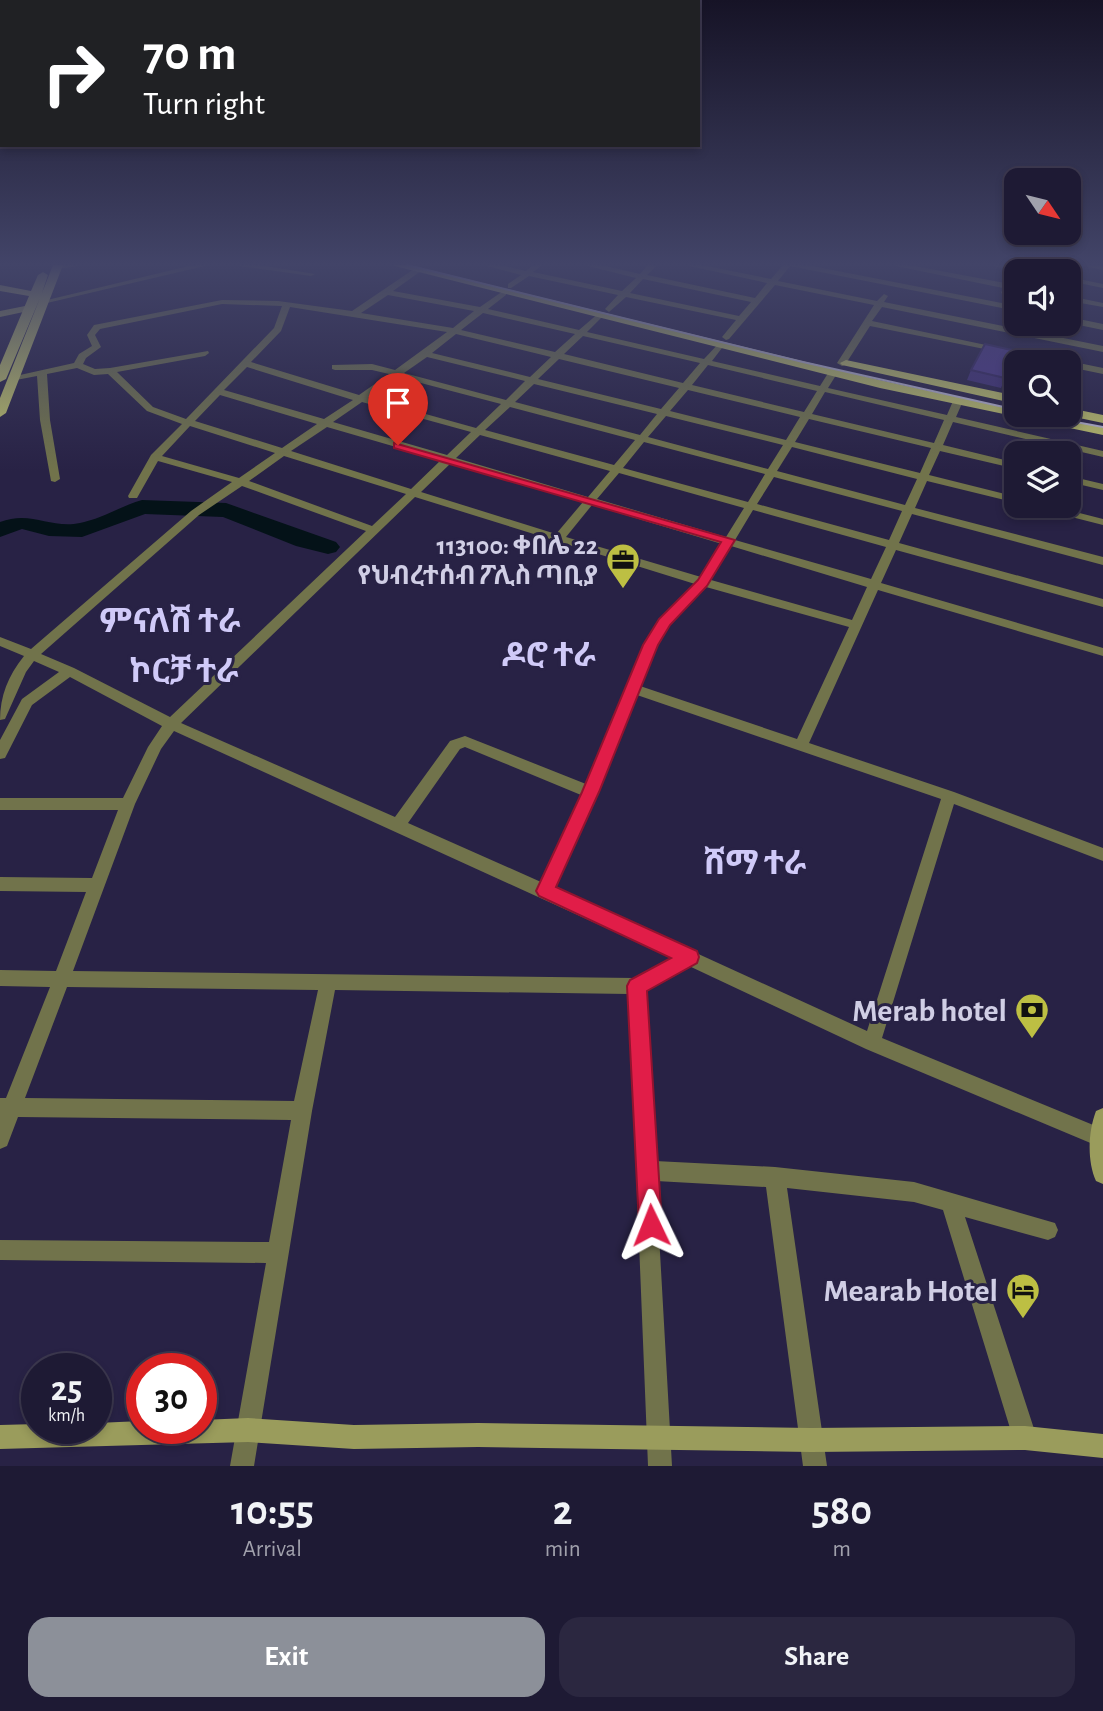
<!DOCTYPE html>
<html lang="en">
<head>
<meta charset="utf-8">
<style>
	body { margin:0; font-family:"Alegreya Sans","Noto Sans Ethiopic",sans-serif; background:#2b2740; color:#f1f3f6; height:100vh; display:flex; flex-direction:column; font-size:26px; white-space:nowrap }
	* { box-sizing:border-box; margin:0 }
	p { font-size:23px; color:#a1a1ac }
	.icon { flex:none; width:38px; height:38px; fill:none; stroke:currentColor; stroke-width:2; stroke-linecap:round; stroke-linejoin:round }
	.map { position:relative; height:1466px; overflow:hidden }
	.details { display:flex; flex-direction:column; background:#1e1a34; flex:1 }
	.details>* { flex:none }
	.top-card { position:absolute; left:0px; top:0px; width:700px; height:147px; box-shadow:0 4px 10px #0003,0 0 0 2px #3c384f; background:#202124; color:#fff; overflow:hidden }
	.needle { width:46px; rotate:125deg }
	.tools { position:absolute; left:1004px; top:168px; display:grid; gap:14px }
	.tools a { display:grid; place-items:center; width:77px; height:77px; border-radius:14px; background:#1e1a34; box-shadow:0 4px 10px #0003,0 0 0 2px #3c384f; font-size:35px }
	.speed { position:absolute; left:21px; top:1353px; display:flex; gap:14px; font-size:35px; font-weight:700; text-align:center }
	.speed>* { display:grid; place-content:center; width:91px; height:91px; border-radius:50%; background:#1e1a34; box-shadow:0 4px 10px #0003,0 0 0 2px #3c384f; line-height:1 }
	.speed small { font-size:18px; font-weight:400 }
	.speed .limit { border:10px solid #d22; background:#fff; color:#111 }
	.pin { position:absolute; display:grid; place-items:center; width:60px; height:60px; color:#fff; margin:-72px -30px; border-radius:50% 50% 50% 0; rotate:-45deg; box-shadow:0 0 7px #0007 }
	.pin .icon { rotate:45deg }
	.me { position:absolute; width:77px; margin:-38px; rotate:358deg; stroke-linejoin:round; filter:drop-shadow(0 0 5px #0008) }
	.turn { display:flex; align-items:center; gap:24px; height:147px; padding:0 28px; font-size:32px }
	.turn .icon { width:91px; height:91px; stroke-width:2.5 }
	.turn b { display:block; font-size:49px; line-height:60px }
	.eta { display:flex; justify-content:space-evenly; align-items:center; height:119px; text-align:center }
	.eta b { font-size:42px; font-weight:600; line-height:49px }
	.primary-button { display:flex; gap:14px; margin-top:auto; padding:14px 28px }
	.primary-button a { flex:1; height:80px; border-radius:21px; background:#8c9099; color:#fff; font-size:28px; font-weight:600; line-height:80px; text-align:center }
	.primary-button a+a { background:#2b2740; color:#f1f3f6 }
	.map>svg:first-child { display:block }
</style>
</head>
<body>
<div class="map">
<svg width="1103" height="1466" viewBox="0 0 1103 1466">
	<rect width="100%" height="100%" fill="#282245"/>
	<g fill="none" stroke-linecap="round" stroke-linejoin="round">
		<path fill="#041218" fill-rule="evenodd" d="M142,500L226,503L336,542L340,547L336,552L328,554L296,546L223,517L145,514L82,537L49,536L22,529L0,537V522C31,510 50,529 80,523C101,519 121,506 142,500Z"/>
		<path fill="#71734b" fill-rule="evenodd" d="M55,265H84L58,269H55Z
			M193,265H209L47,303L43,301Z
			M233,265H259L315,274L311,276Z
			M483,265H500L526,271L533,265H542L533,272L622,291L636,278L584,265H601L640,274L648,265H657L647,275L755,298L767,283L685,265H702L771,279L783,265H807L1017,306V311L790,266L778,281L877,301L884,294L888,296L884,302L1103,346V352L882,307L872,321L1066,362H1049L870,326L845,365L842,366L837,363L874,305L775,285L729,339L726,340L722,337L736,320L626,297L609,312L605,309L618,295L529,276L511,288H508V284L521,275ZM643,279L751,302L739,316L630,293Z
			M891,265H909L1005,283L1010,270L990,265H1020L1019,267L1030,271H1017L1012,285L1017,286V290L1011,289L1005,295L1001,293L1003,288Z
			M1087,265L1103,266V270L1088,267Z
			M414,269L421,271L393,291L480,307L503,291H506V295L488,309L579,330L600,312L604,315L587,332L704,359L721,341L725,344L712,361L820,386L830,370L833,369L838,372L828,388L947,415L953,401L958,398L963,401L956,417L1103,451V457L953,422L943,445L1017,463V469L940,451L929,475L1017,497V503L927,481L915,508L1103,557V565L912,514L899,543L1103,599V607L896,550L881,583L1103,648V656L878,590L809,743L954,792L1103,848V861L954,804L882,1038L1103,1129V1145L1100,1147L866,1049L689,966L646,990L655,1161L775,1167L914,1182L1055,1223L1058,1230L1055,1237L1048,1240L965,1217L1037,1438L1033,1446L1025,1450L1017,1446L1013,1438L943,1210L914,1202L787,1188L827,1466H803L766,1187L656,1181L672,1466H648L629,994L335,990L312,1111L254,1466H230L266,1263L0,1260V1240L269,1242L291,1120L18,1117L7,1146L0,1149V1098H6L50,987L0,986V970L56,971L86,892L0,891V877L92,878L118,810H0V798H123L148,747L162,726L70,677L32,705L5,758L0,759V740L22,699L59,672L34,661L26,672L5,719L0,720C0,696 8,676 24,656L0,646V637L31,649L191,511L232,482L158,461L137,498H129L128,496L151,455L182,424L147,411L108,374L94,375L77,368L47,374L50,420L60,479L55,482L51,481L40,420L37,376L16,380L11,377L74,363L79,354L92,346L87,335L94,325L222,300L278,301L352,311ZM388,295L474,311L453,328L361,313ZM222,304L282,306L274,328L186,419L153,407L117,372L205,356L209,353L208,351L110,368L95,369L83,364L86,358L101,347L95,335L100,329ZM290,307L447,332L395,370L372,364L332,365V369L335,370H372L389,374L359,395L251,362L281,331ZM483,313L575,334L555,352L461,330ZM456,334L551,357L530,377L432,353ZM583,336L700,363L683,383L564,354ZM427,357L525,381L506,400L404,373ZM559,359L679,388L661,409L538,379ZM708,365L817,391L804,412L692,385ZM247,367L353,400L324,419L224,390ZM398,377L501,404L476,428L368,398ZM534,384L657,414L640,435L515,402ZM688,390L800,417L786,440L670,411ZM825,392L944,420L934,443L812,414ZM220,395L317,424L282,448L195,421ZM362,402L471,432L447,455L333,422ZM510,407L635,440L614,465L485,430ZM666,416L783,445L768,469L648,437ZM809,419L931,448L920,473L795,442ZM190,426L275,453L239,478L162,456ZM327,427L441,460L411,489L291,451ZM480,435L610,471L588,497L456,458ZM644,442L765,474L748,502L623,468ZM792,447L917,479L905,505L777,471ZM284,456L406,494L372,526L249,481ZM451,463L583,502L556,534L421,492ZM619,473L744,508L726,537L597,499ZM774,477L902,511L889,540L757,504ZM242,486L366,531L170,717L74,668L41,654L199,515ZM415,497L695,584L660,619L644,645L586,784L465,736L450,741L395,817L181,723ZM592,505L722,544L701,577L566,537ZM753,510L886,547L871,579L735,540ZM731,546L867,587L852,620L711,580ZM706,587L849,627L797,739L640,686L656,645L669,625ZM637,695L941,799L867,1031L554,888L597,792ZM174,731L672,958L635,978L73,971L135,804L161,749ZM465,747L581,795L541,882L408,823L460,749ZM67,987L318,990L294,1101L25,1098Z
			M1069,277L1103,284V288L1069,281Z
			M1069,296L1103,303V307L1069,301Z
			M1069,317L1103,324V330L1069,323Z
			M1069,361L1103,368V374L1069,367V362H1066Z
			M1069,476L1103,484V490L1069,482Z
			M1035,506H1052L1103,519V525L1036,508Z"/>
		<path fill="#9a9c5c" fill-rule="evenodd" d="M30,305L34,308L33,310L0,317V311Z
			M1103,1108V1184L1096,1181C1087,1161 1088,1132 1096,1111Z
			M248,1418L354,1425L478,1423L811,1428L1025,1426L1103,1434V1458L1025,1450L811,1452L478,1447L354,1449L248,1442L0,1449V1425L37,1424V1428H96V1423L142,1421V1428H201V1420Z"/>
		<path fill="#babd69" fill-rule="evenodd" d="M53,265H63L6,413L0,417V398L40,298L6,379L0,382V365L29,296L0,291V285L31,291L38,275L43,272L48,275L42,293Z
			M391,265H409L880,380L1017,410V415H1039L1103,427V435L880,388Z
			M846,360L1017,396V404L842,365L840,363Z
			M1069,408L1103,415V423L1065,415H1069Z"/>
		<path stroke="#b5b3cc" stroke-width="2" d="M407,265L803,362L1017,410
			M1038,415L1103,427"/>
	</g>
	<path fill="#413277" d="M1016,351L1001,388L967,380L971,370Z"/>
	<path fill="#4c3a8a" stroke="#352961" stroke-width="2" d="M985,344L1016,351L1005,378L971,370Z"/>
	<linearGradient id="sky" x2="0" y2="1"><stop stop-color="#161326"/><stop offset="0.56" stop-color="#424468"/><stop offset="1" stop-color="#424468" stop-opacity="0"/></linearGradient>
	<rect width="1103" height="471" fill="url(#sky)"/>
	<path fill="#e11d48" stroke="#92132f" stroke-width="2" d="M394,443L735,540L707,586L670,625L658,645L599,792L556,887L697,951L699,957L697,963L647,991L662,1225L659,1233L651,1237L642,1233L639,1225L627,986L630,980L671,958L539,896L536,891L582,792L643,645L659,619L698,580L721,542L394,448Z"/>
	<defs>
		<g id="office-pin" transform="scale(1.75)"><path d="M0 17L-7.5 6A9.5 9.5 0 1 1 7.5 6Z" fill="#bdbf43" stroke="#282245"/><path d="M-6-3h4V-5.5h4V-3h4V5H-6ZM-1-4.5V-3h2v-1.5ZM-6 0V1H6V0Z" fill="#111"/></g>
		<g id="bank-pin" transform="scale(1.75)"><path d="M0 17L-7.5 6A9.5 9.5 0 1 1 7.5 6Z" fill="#bdbf43" stroke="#282245"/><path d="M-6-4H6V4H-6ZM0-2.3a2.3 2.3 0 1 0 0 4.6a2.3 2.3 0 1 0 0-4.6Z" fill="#111"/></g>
		<g id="hotel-pin" transform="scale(1.75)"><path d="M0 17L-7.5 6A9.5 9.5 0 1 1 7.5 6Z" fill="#bdbf43" stroke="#282245"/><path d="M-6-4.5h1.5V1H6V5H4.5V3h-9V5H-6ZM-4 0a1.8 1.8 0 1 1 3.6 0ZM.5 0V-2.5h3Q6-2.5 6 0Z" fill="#111"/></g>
	</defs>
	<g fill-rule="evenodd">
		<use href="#office-pin" x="623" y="560"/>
		<use href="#bank-pin" x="1032" y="1010"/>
		<use href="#hotel-pin" x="1023" y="1290"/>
	</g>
	<g text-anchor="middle" stroke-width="6" stroke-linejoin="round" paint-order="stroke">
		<g font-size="26" font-weight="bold" fill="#d0cee5" stroke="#282245" text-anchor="end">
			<text x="598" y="554">113100: ቀበሌ 22<tspan x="598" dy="30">የህብረተሰብ ፖሊስ ጣቢያ</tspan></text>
		</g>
		<g font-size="32" font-weight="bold" fill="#d0cee5" stroke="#282245" text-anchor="end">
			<text x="1007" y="1021">Merab hotel</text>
			<text x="998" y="1301">Mearab Hotel</text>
		</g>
		<g font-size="33" font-weight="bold" fill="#d0caf8" stroke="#282245">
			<text x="170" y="632">ምናለሽ ተራ</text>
			<text x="549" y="666">ዶሮ ተራ</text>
			<text x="184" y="682">ኮርቻ ተራ</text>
			<text x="755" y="874">ሸማ ተራ</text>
		</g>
	</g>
</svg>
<div class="tools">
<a><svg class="needle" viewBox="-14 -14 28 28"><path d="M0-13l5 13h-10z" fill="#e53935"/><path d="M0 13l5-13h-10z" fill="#a1a1ac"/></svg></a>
<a><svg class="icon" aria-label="sound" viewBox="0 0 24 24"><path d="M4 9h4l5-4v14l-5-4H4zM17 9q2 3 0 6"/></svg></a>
<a><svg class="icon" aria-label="search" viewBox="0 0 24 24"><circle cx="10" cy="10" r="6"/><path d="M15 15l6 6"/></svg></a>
<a><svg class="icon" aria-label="layers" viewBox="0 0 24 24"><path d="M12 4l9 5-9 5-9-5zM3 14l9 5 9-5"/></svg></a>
</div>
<div class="speed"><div>25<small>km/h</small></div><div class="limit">30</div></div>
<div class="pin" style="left:398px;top:445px;background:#d93025"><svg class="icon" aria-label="arrive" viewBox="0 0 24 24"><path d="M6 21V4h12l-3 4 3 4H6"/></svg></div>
<svg class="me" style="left:651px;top:1225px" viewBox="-20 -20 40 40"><path d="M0-17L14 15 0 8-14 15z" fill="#e11d48" stroke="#fff" stroke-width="4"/></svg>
<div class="top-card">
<div class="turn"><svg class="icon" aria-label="right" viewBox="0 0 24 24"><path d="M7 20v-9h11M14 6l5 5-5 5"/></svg><div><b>70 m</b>Turn right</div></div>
</div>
</div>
<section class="details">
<div class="eta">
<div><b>10:55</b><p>Arrival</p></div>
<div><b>2</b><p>min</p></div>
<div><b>580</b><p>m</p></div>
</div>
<div class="primary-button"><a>Exit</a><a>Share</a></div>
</section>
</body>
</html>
